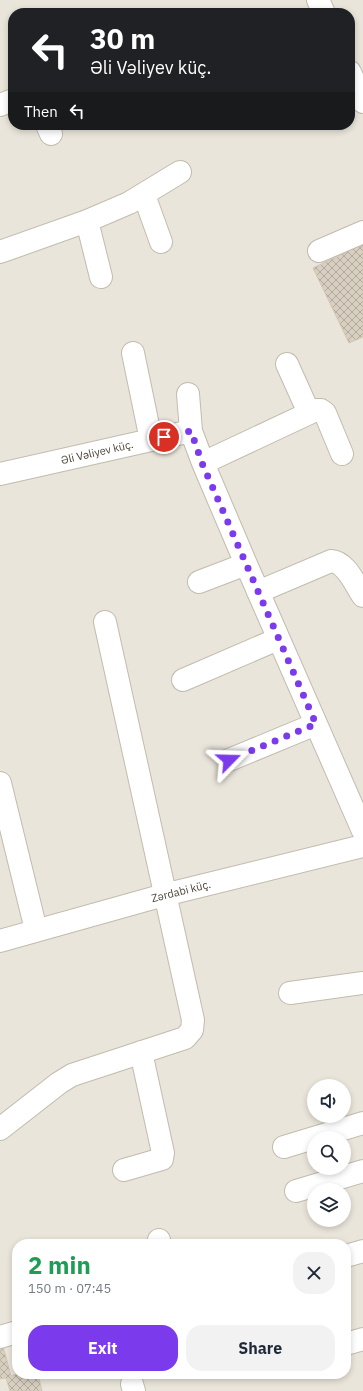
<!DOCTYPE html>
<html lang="en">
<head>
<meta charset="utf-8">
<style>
	body { margin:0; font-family:"IBM Plex Sans",sans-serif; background:#f2f2f3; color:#1f2937; height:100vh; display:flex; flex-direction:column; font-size:15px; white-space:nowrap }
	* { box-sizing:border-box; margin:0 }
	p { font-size:13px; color:#747a83 }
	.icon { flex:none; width:22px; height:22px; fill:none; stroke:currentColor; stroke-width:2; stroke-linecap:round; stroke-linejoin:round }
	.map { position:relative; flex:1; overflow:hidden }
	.drawer { position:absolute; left:12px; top:1239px; width:339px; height:140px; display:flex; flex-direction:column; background:#fff; border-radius:16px; box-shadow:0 2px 6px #0003 }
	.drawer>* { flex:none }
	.top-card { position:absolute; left:8px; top:8px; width:347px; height:122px; border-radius:16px; box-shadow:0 2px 6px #0003; background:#202124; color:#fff; overflow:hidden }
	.fabs { position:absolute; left:307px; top:1079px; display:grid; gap:8px }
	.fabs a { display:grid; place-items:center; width:44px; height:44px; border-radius:50%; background:#fff; box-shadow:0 2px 6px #0003; font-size:20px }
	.pin { position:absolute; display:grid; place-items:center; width:34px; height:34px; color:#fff; margin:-17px; border:2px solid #fff; border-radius:50%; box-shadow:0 1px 4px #0007 }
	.me { position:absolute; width:44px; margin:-22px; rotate:68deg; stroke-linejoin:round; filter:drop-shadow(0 0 3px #0008) }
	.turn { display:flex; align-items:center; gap:14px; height:84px; padding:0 16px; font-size:18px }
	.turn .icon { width:52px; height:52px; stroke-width:2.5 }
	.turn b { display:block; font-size:28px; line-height:34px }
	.then { display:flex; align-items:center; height:38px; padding:0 16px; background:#0003; gap:8px; font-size:15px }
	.round { display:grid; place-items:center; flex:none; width:42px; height:42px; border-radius:16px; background:#f2f2f3 }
	.overview { display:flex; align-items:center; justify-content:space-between; height:68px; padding:0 16px }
	h1 { font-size:24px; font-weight:800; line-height:30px; color:#1e9e55 }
	.action { display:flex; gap:8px; margin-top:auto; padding:8px 16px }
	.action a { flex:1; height:46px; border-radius:16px; background:#7c3aed; color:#fff; font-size:16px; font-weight:800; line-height:46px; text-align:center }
	.action a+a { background:#f2f2f3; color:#1f2937 }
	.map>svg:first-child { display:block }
</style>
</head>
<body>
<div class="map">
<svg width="363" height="1391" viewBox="0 0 363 1391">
	<defs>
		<pattern id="building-cross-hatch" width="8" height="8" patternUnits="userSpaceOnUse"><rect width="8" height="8" fill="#d8cfc1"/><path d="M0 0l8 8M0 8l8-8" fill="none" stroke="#b1aa9e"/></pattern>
	</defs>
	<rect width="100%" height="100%" fill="#f6f3ec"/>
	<path fill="#eae5da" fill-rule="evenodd" d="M0,0H363V1391H0ZM13,13H350V125H13ZM314,1086H344V1116H314ZM314,1138H344V1168H314ZM314,1190H344V1220H314ZM17,1244H346V1374H17Z"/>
	<path fill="url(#building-cross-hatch)" stroke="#d3c7b4" d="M363,244V337L349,343L313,268Z
		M3,1346L11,1376L17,1374H38L42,1391H10L6,1378L0,1379V1347Z"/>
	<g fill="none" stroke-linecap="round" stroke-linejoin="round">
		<g stroke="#c2bbae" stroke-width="24">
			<path id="minor" d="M318,0L324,13
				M350,72L363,102
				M0,105L13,100
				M47,125L51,134
				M144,195L161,242
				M87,221L101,277
				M319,251L363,232
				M0,252L87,221L129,203L180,172
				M133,353L151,440
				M287,364L309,413
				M188,394L191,431
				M203,463L316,410H321L325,413L342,454
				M0,474L191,431L203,463L246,564L363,831
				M199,582L246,564
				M258,592L331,561C347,562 355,585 363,596
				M183,680L278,639
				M229,760L316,724
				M0,783L36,930
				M0,941L164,895L363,846
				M290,993L363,983
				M0,1129L59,1083L72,1075L185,1038L192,1030L193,1020L105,622
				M284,1147L363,1123
				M124,1170L162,1159L163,1153L141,1052
				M296,1191L363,1171
				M159,1240V1244
				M346,1256L363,1251
				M0,1337L17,1332
				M346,1344L363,1339
				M132,1384L134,1391"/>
		</g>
		<use href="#minor" stroke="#fff" stroke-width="22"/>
	</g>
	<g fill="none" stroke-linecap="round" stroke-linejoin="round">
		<path stroke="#7c3aed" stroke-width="7" stroke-dasharray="0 12.6" d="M164,437L191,431L202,463L316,724L229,760"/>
	</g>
	<g text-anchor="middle" stroke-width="3" stroke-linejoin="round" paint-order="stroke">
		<g font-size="11" fill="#4b4439" stroke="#fff">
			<text transform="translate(97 452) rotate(-13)" y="4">Əli Vəliyev küç.</text>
			<text transform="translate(181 891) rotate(-14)" y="4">Zərdabi küç.</text>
		</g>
	</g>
</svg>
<div class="fabs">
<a><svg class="icon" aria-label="sound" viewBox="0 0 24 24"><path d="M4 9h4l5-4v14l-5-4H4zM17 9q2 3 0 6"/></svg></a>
<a><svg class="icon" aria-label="search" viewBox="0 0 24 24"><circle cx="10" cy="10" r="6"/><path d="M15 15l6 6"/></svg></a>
<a><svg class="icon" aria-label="layers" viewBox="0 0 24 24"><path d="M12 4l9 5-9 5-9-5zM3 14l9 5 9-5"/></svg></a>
</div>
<div class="pin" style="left:164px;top:437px;background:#d93025"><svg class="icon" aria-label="arrive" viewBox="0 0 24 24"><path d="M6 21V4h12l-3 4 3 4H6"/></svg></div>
<svg class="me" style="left:229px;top:760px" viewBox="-20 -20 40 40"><path d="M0-17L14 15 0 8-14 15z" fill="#7c3aed" stroke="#fff" stroke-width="4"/></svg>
<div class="top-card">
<div class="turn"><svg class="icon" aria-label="left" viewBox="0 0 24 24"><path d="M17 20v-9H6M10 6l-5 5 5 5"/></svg><div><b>30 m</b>Əli Vəliyev küç.</div></div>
<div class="then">Then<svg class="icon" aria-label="left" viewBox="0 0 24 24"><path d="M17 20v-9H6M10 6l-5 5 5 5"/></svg></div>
</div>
<section class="drawer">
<div class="overview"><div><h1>2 min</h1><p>150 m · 07:45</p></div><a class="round"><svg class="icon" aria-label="close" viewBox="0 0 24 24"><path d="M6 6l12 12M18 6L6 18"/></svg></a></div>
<div class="action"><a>Exit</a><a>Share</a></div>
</section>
</div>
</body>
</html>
